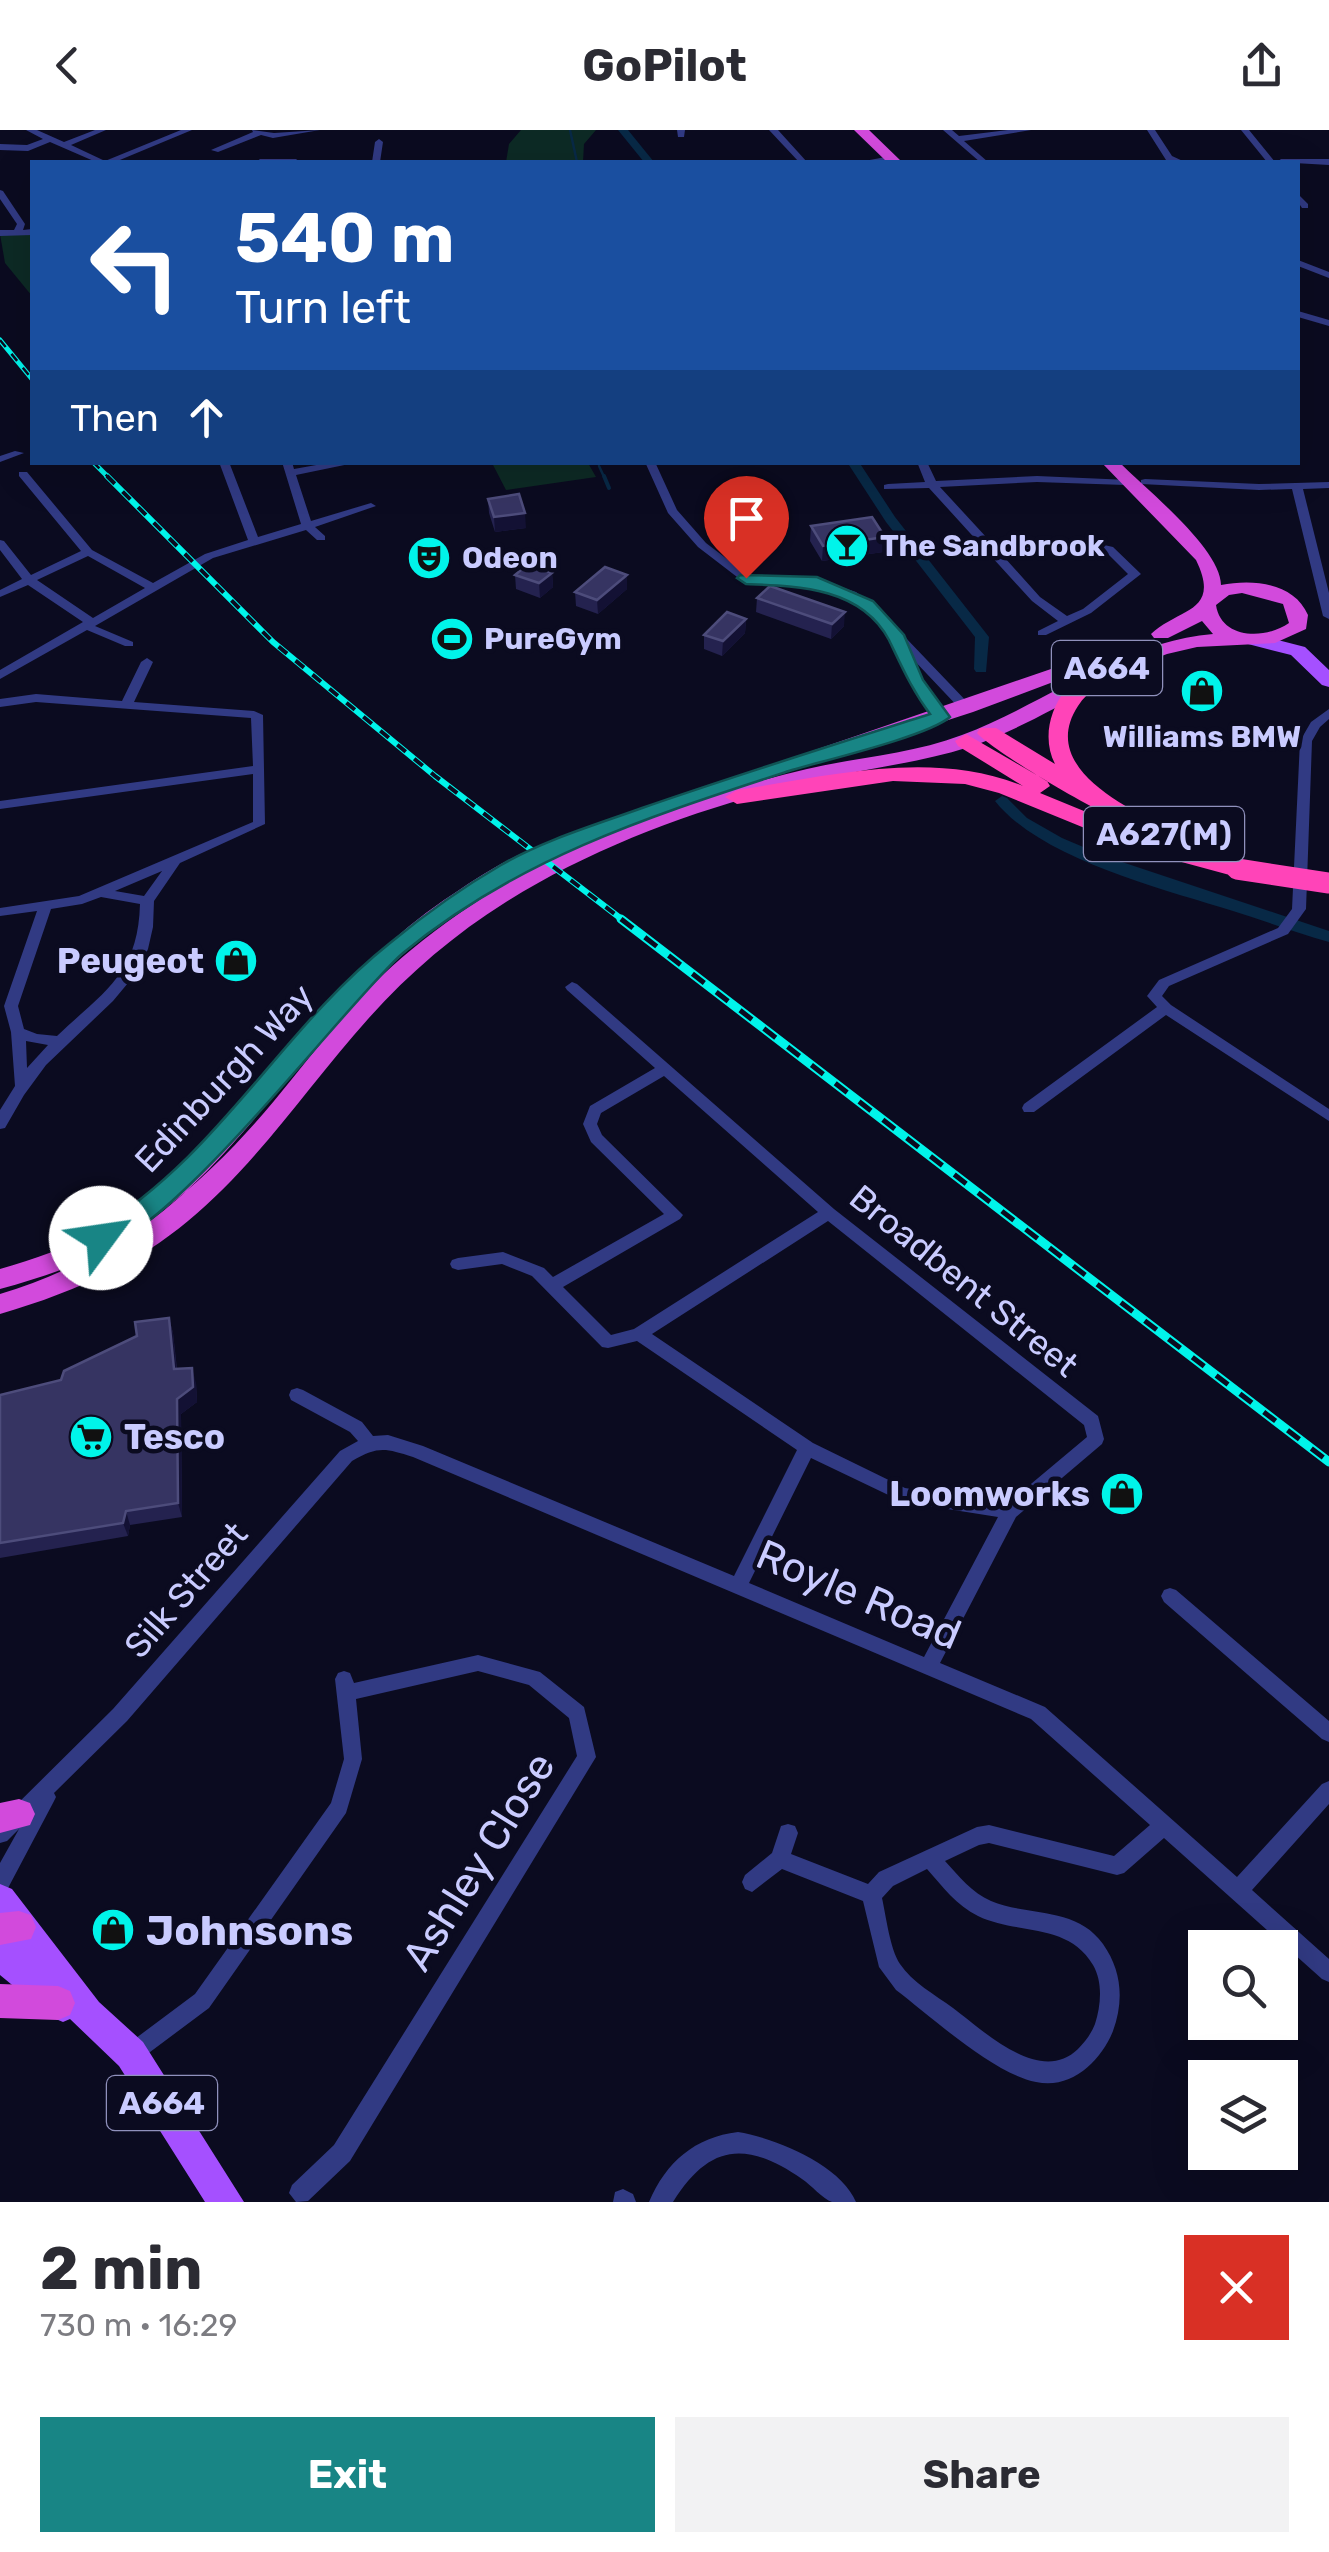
<!DOCTYPE html>
<html lang="en">
<head>
<meta charset="utf-8">
<style>
	body { margin:0; font-family:Rubik,sans-serif; background:#f2f2f3; color:#2b2b33; height:100vh; display:flex; flex-direction:column; font-size:38px; white-space:nowrap }
	* { box-sizing:border-box; margin:0 }
	p { font-size:32px; color:#7c7c81 }
	.icon { flex:none; width:55px; height:55px; fill:none; stroke:currentColor; stroke-width:2; stroke-linecap:round; stroke-linejoin:round }
	.map { position:relative; height:2072px; overflow:hidden }
	.side { display:flex; flex-direction:column; background:#fff; flex:1 }
	.side>* { flex:none }
	.top-card { position:absolute; left:30px; top:30px; width:1270px; height:305px; border-radius:0px; box-shadow:0 10px 40px #0002; background:#1a4fa0; color:#fff; overflow:hidden }
	.tools { position:absolute; left:1188px; top:1800px; display:grid; gap:20px }
	.tools a { display:grid; place-items:center; width:110px; height:110px; border-radius:0px; background:#fff; box-shadow:0 10px 40px #0002; font-size:50px }
	.pin { position:absolute; display:grid; place-items:center; width:85px; height:85px; color:#fff; margin:-102px -42px; border-radius:50% 50% 50% 0; rotate:-45deg; box-shadow:0 0 10px #0007 }
	.pin .icon { rotate:45deg }
	.me { position:absolute; width:110px; margin:-55px; rotate:59deg; stroke-linejoin:round; filter:drop-shadow(0 0 8px #0008) }
	.turn { display:flex; align-items:center; gap:35px; height:210px; padding:0 40px; font-size:45px }
	.turn .icon { width:130px; height:130px; stroke-width:2.5 }
	.turn b { display:block; font-size:70px; line-height:85px }
	.then { display:flex; align-items:center; height:95px; padding:0 40px; background:#0003; gap:20px; font-size:38px }
	.round { display:grid; place-items:center; flex:none; width:105px; height:105px; border-radius:0px; background:#f2f2f3 }
	.headline { display:flex; align-items:center; justify-content:space-between; height:170px; padding:0 40px }
	h1 { font-size:60px; font-weight:700; line-height:75px }
	.primary-button { display:flex; gap:20px; margin-top:auto; padding:20px 40px }
	.primary-button a { flex:1; height:115px; border-radius:0px; background:#188585; color:#fff; font-size:40px; font-weight:700; line-height:115px; text-align:center }
	.primary-button a+a { background:#f2f2f3; color:#2b2b33 }
	header { display:flex; justify-content:space-between; align-items:center; height:130px; padding:0 40px; background:#fff; font-size:45px; font-weight:700 }
	.map>svg:first-child { display:block }
</style>
</head>
<body>
<header><svg class="icon" aria-label="back" viewBox="0 0 24 24"><path d="M15 5l-7 7 7 7"/></svg>GoPilot<svg class="icon" aria-label="share" viewBox="0 0 24 24"><path d="M12 15V3M7 8l5-5 5 5M5 13v7h14v-7"/></svg></header>
<div class="map">
<svg width="1329" height="2072" viewBox="0 0 1329 2072">
	<rect width="100%" height="100%" fill="#0b0b20"/>
	<path fill="#0d2a25" d="M521,0H596L584,14L583,32H506L509,14Z
		M32,103V166L5,133L0,104Z
		M492,333H588L596,347L506,360Z"/>
	<g fill="none" stroke-linecap="round" stroke-linejoin="round">
		<path stroke="#082946" stroke-width="2.5" d="M570,0L577,32
			M599,336L605,349"/>
		<path stroke="#082946" stroke-width="4" d="M604,346L609,358"/>
		<path fill="#082946" fill-rule="evenodd" d="M618,0H628L654,32H644Z
			M847,332H859L895,387L989,507L986,542H976L974,539L975,507L886,392Z
			M1002,666L1007,668L1027,688L1062,708L1107,727L1329,801V812C1297,803 1265,791 1233,781C1162,759 1041,729 995,671Z"/>
		<path fill="#313a83" fill-rule="evenodd" d="M26,0H37L64,12L95,0H106L71,15L105,31L181,0H192L115,32H96L50,12L28,21L0,20V14L27,15L43,9Z
			M252,0L274,3L320,0L273,8L261,5L218,22L211,20L253,2Z
			M677,0H685L684,7H678Z
			M769,0H778L807,32H799Z
			M943,0H952L959,6L1008,0H1031L964,11L988,32H980Z
			M1147,0H1155L1172,26L1185,32L1166,30Z
			M1241,0H1249L1275,32H1267Z
			M379,9L383,12L380,32H372L375,12Z
			M891,26L895,29L894,31L859,32Z
			M260,29H296L300,32H256Z
			M1281,29H1329V35L1277,32Z
			M0,60L3,61L25,94L23,100L32,99V105L0,106V100H14L17,94L0,69Z
			M1298,64L1308,74V78H1302L1298,72Z
			M1298,130L1329,142V148L1298,136Z
			M1298,181L1329,190V196L1298,187Z
			M15,321L24,323L0,332V326Z
			M219,332H229L258,407L301,394L282,332H292L294,339L333,332H359L296,345L311,391L371,373L376,376L315,397L325,406V410H317L306,400L213,428L95,496L133,512V516H125L87,500L0,549V540L83,492L28,455L0,467V460L22,449L0,420V410L4,411L31,445L81,421L19,346V342H27L92,420L153,453L205,424L248,410ZM88,426L145,458L93,488L37,450Z
			M645,332H655L677,380L706,413L748,445L817,449L856,462L882,483L970,575V581H962L909,525L921,551L947,587L945,590H937L909,551L892,513L895,510L874,487L848,466L816,455L741,450L698,417L668,383Z
			M917,332H927L936,351L1037,346L1129,350V354L1125,355L1037,352L940,357L999,421L1082,410L1113,417L1141,444L1091,483L1046,505H1038V501L1058,491L1032,471L929,358L884,359V355L888,354L925,352ZM1082,416L1105,421L1128,444L1083,479L1067,486L1040,467L1004,427Z
			M1145,349L1259,354L1329,352V358L1303,359L1329,463V489L1323,486L1292,359L1259,360L1141,354V350Z
			M147,528L153,532L134,572L254,581L263,585L265,694L180,733L154,771L153,797L148,819L138,841L113,871L46,935L24,965L5,998L0,999V980L15,956L11,902L4,876L37,781L0,786V778L79,766L253,692V644L0,679V671L253,636L251,588L36,572L0,577V569L36,564L122,571L141,532ZM162,741L144,766L115,761ZM101,767L140,774C138,845 104,861 57,906L37,904L24,899L18,876L51,779L82,774ZM26,911L48,915L27,938Z
			M1329,579V589L1320,597L1312,611L1306,779L1288,804L1169,856L1162,866L1171,875L1329,979V991L1166,885L1034,982H1024L1022,978L1024,974L1157,877L1147,866L1159,850L1278,798L1292,779L1300,611L1311,592Z
			M572,852L577,854L834,1079L1098,1286L1104,1309L1102,1314L1016,1387L940,1533L1045,1577L1237,1747L1322,1654L1329,1651V1674L1252,1760L1329,1829V1852L1322,1849L1164,1708L1124,1743L1117,1745L989,1713L979,1715L945,1731C959,1746 972,1763 991,1771C1029,1787 1076,1776 1103,1814C1122,1841 1124,1871 1113,1901C1101,1931 1071,1960 1036,1952C992,1943 933,1888 896,1860L879,1837L863,1771L782,1739L752,1762L745,1759L742,1752L745,1745L772,1723L781,1696L788,1694L795,1696L798,1703L791,1724L868,1754L879,1742L977,1697L989,1695L1114,1726L1150,1695L1031,1589L413,1327C385,1318 378,1316 352,1331L127,1591L54,1663L56,1667L53,1673L7,1760L0,1763V1733L19,1699L7,1711L0,1713V1691L113,1579L340,1321L358,1311L350,1302L291,1270L289,1265L291,1260L297,1258L303,1260L362,1292L373,1306L388,1305L423,1316L734,1446L797,1320L637,1211L608,1218L602,1217L532,1146L502,1134L458,1140L452,1138L450,1134L452,1130L458,1128L503,1122L544,1138L553,1147L664,1084L591,1012L583,994L590,976L655,938L567,860L565,857ZM664,946L818,1082L634,1199L611,1205L563,1157L680,1089L683,1085L602,1005L597,994L601,983ZM828,1091L1084,1295L1087,1307L1007,1374L905,1358L813,1313L652,1204ZM811,1328L903,1372L998,1387L924,1527L749,1453ZM927,1739C942,1756 957,1776 978,1786C1017,1805 1068,1792 1093,1835C1103,1852 1101,1875 1095,1894C1091,1904 1085,1912 1078,1919C1040,1956 984,1901 953,1878C935,1865 912,1852 900,1834C890,1819 886,1786 882,1768L893,1756Z
			M1170,1458L1176,1460L1329,1591V1612L1322,1609L1164,1472L1161,1466L1164,1460Z
			M478,1525L540,1542L584,1577L596,1627L350,2031L308,2071L296,2072L289,2063L292,2055L334,2015L577,1626L569,1588L529,1555L478,1541L356,1569L362,1629L346,1683L209,1878L138,1931L131,1934L124,1931L121,1924L124,1917L195,1864L331,1673L344,1629L335,1549L338,1543L344,1541L350,1543L354,1553Z
			M738,2002C775,2008 841,2035 856,2072C849,2072 839,2072 832,2072C823,2069 811,2055 802,2049C746,2010 709,2014 673,2072H649C666,2032 695,2007 738,2002Z
			M623,2059L633,2064L636,2072H613L615,2062Z"/>
		<path fill="#a550ff" fill-rule="evenodd" d="M1255,504L1305,517L1329,540V557L1322,555L1291,525L1248,514L1245,510Z
			M0,1754L12,1759L99,1872L143,1912L244,2072H205L119,1936L70,1889L63,1892L51,1887L0,1845V1806L10,1811L0,1797Z"/>
		<path fill="#d24adc" fill-rule="evenodd" d="M854,0H869L902,32H887Z
			M1101,332H1119C1146,359 1221,419 1221,455C1252,449 1294,452 1308,485L1306,499L1275,513L1197,517L1167,524C1098,549 1038,594 969,617C916,634 861,639 807,652C703,677 597,715 506,772C455,804 409,843 368,889C308,956 258,1033 188,1091C133,1137 68,1164 0,1184V1164C114,1130 199,1061 274,971C317,919 358,863 411,820C524,726 665,673 807,639C858,627 912,624 962,605C1047,573 1120,512 1213,504L1202,491L1168,508H1154L1151,504C1178,478 1222,483 1196,430ZM1242,463L1283,474L1289,493C1265,510 1221,509 1216,475L1229,465Z
			M1086,527L1093,529V537L973,582L800,638H786L783,634L786,630Z
			M544,716L555,723L552,728C487,759 428,799 376,849C288,935 223,1052 114,1115C78,1136 40,1148 0,1159V1139C34,1129 68,1118 99,1100C236,1015 311,861 444,770C474,750 509,725 544,716Z
			M19,1669L30,1673L35,1684L30,1695L0,1703V1673Z
			M19,1781L31,1785L36,1797L31,1809L0,1815V1783Z
			M0,1854L58,1856L70,1861L75,1873L70,1885L58,1890L0,1888Z"/>
		<path fill="#ff44b8" fill-rule="evenodd" d="M1107,532L1118,538C1106,552 1088,560 1078,576C1038,637 1127,678 1168,698L1172,703L1168,708C1147,714 994,623 977,603L980,598H996L1055,634C1035,595 1064,543 1107,532Z
			M966,604L1047,651L1050,656L1040,663L1157,711L1245,734L1249,739L1237,747L1141,721L999,663L965,654L893,651L737,674L725,667L737,660C830,646 932,619 1023,656L958,616L955,611Z"/>
		<g stroke="#00f4ea" stroke-width="5">
			<path id="rail-far2" d="M0,210L32,249
				M93,332L110,349"/>
		</g>
		<g stroke="#00f4ea" stroke-width="6">
			<path id="rail-far1" d="M107,346L273,512L435,646L624,791"/>
		</g>
		<g stroke="#00f4ea" stroke-width="9">
			<path id="rail" d="M621,789L1329,1332"/>
		</g>
		<use href="#rail-far2" stroke="#0b0b20" stroke-width="2.5" stroke-dasharray="9" stroke-linecap="butt"/>
		<use href="#rail-far1" stroke="#0b0b20" stroke-width="4" stroke-dasharray="11" stroke-linecap="butt"/>
		<use href="#rail" stroke="#0b0b20" stroke-width="5" stroke-dasharray="15" stroke-linecap="butt"/>
		<path stroke="#ff44b8" stroke-width="21" d="M1237,739L1329,753"/>
	</g>
	<path fill="#24224f" d="M488,369L526,398L495,402L489,383Z
		M811,396L885,407L883,422L822,431L810,411Z
		M552,443L553,457L540,468L516,459L515,445Z
		M627,459L598,484L576,476L575,462Z
		M757,468L844,496L831,509L756,482Z
		M746,489L745,503L722,526L704,519V505Z
		M169,1188L173,1203L177,1239L196,1253L197,1272L181,1284L182,1387L130,1395L128,1406L0,1428V1265L61,1250Z"/>
	<path fill="#131134" d="M525,383L526,398L495,402L494,387Z
		M885,407L883,422L822,431L823,416Z
		M552,443L553,457L540,468L539,453Z
		M627,445V459L598,484L597,470Z
		M845,482L844,496L831,509L832,494Z
		M746,489L745,503L722,526L723,511Z
		M169,1188L173,1203L178,1254L174,1239Z
		M192,1238L196,1253L197,1272L181,1284L182,1387L178,1373L177,1269Z
		M126,1381L130,1395L128,1406L123,1393Z"/>
	<path fill="#363462" stroke="#4d4c7b" stroke-width="2.5" d="M519,364L525,383L494,387L488,369Z
		M872,387L885,407L823,416L811,396Z
		M528,434L552,443L539,453L515,445Z
		M605,437L627,445L597,470L575,462Z
		M770,456L845,482L832,494L757,468Z
		M727,482L746,489L723,511L704,505Z
		M169,1188L174,1239L192,1238L193,1257L177,1269L178,1373L126,1381L123,1393L0,1413V1265L61,1250L64,1241L137,1206L135,1192Z"/>
	<path fill="#188585" stroke="#105656" stroke-width="2.5" d="M740,445L817,447L873,471L904,505L923,550L950,587C928,606 826,630 792,640C651,686 520,727 403,823C351,867 150,1133 93,1115V1102C220,1026 279,901 390,813C424,785 463,757 501,735C544,710 595,695 642,678C737,645 833,615 930,584C912,560 902,537 889,510C861,457 797,456 746,454L737,448Z"/>
	<defs>
		<g id="bar-disc" transform="scale(2.25)"><circle r="9.5" fill="#00f4ea" stroke="#0b0b20"/><path d="M-6-5H6L.8 .8V4.5H3.5V6h-7V4.5H-.8V.8Z" fill="#111"/></g>
		<g id="theatre-disc" transform="scale(2.25)"><circle r="9.5" fill="#00f4ea" stroke="#0b0b20"/><path d="M-5-5.5Q0-4 5-5.5V0Q5 5 0 6Q-5 5-5 0ZM-3.3-2.5H-1v1.5H-3.3ZM1-2.5H3.3v1.5H1ZM-2.8 1Q0 5.5 2.8 1Z" fill="#111"/></g>
		<g id="stadium-disc" transform="scale(2.25)"><circle r="9.5" fill="#00f4ea" stroke="#0b0b20"/><path d="M0-5a6.5 5 0 1 0 0 10a6.5 5 0 1 0 0-10ZM-3.5-1.8h7v3.6h-7Z" fill="#111"/></g>
		<g id="shop-disc" transform="scale(2.25)"><circle r="9.5" fill="#00f4ea" stroke="#0b0b20"/><path d="M-5-2.5h2.3a2.7 3.5 0 0 1 5.4 0H5L5.5 6h-11ZM-1.5-2.5h3a1.5 2.3 0 0 0-3 0Z" fill="#111"/></g>
		<g id="supermarket-disc" transform="scale(2.25)"><circle r="9.5" fill="#00f4ea" stroke="#0b0b20"/><path d="M-6-5.5h2.5l.6 2H6L4.5 2H-2.5L-4.4-4H-6ZM-1.5 3.2a1.3 1.3 0 1 0 .1 0ZM3 3.2a1.3 1.3 0 1 0 .1 0Z" fill="#111"/></g>
	</defs>
	<g fill-rule="evenodd">
		<use href="#bar-disc" x="847" y="416"/>
		<use href="#theatre-disc" x="429" y="428"/>
		<use href="#stadium-disc" x="452" y="509"/>
		<use href="#shop-disc" x="1202" y="561"/>
		<use href="#shop-disc" x="236" y="831"/>
		<use href="#supermarket-disc" x="91" y="1307"/>
		<use href="#shop-disc" x="1122" y="1364"/>
		<use href="#shop-disc" x="113" y="1800"/>
	</g>
	<g text-anchor="middle" stroke-width="9" stroke-linejoin="round" paint-order="stroke">
		<g font-size="30" font-weight="bold" fill="#c9cbff" stroke="#0b0b20" text-anchor="start">
			<text x="880" y="426">The Sandbrook</text>
			<text x="462" y="438">Odeon</text>
			<text x="484" y="519">PureGym</text>
			<text x="1202" y="617" text-anchor="middle">Williams BMW</text>
		</g>
		<g fill="#0b0b20" stroke="#9091bc" stroke-width="2.5">
			<rect x="1052" y="511" width="110" height="54" rx="8"/>
			<rect x="1084" y="677" width="160" height="54" rx="8"/>
			<rect x="107" y="1946" width="110" height="54" rx="8"/>
		</g>
		<g font-size="32" font-weight="bold" fill="#c9cbff">
			<text x="1107" y="549">A664</text>
			<text x="1164" y="715">A627(M)</text>
			<text x="162" y="1984">A664</text>
		</g>
		<g font-size="35" font-weight="bold" fill="#c9cbff" stroke="#0b0b20" text-anchor="end">
			<text x="204" y="843">Peugeot</text>
			<text x="124" y="1319" text-anchor="start">Tesco</text>
			<text x="1090" y="1376">Loomworks</text>
		</g>
		<g font-size="35" fill="#c9cbff" stroke="#0b0b20">
			<text transform="translate(224 948) rotate(-47)" y="12">Edinburgh Way</text>
			<text transform="translate(964 1151) rotate(39)" y="12">Broadbent Street</text>
			<text transform="translate(186 1460) rotate(-49)" y="12">Silk Street</text>
		</g>
		<g font-size="42" fill="#c9cbff" stroke="#0b0b20">
			<text transform="translate(859 1464) rotate(23)" y="15">Royle Road</text>
			<text transform="translate(478 1731) rotate(-58)" y="15">Ashley Close</text>
		</g>
		<g font-size="42" font-weight="bold" fill="#c9cbff" stroke="#0b0b20" text-anchor="start">
			<text x="146" y="1815">Johnsons</text>
		</g>
	</g>
</svg>
<div class="tools">
<a><svg class="icon" aria-label="search" viewBox="0 0 24 24"><circle cx="10" cy="10" r="6"/><path d="M15 15l6 6"/></svg></a>
<a><svg class="icon" aria-label="layers" viewBox="0 0 24 24"><path d="M12 4l9 5-9 5-9-5zM3 14l9 5 9-5"/></svg></a>
</div>
<div class="pin" style="left:746px;top:448px;background:#d93025"><svg class="icon" aria-label="arrive" viewBox="0 0 24 24"><path d="M6 21V4h12l-3 4 3 4H6"/></svg></div>
<svg class="me" style="left:101px;top:1108px" viewBox="-20 -20 40 40"><circle r="19" fill="#fff"/><path d="M0-13L10 11 0 6-10 11z" fill="#188585"/></svg>
<div class="top-card">
<div class="turn"><svg class="icon" aria-label="left" viewBox="0 0 24 24"><path d="M17 20v-9H6M10 6l-5 5 5 5"/></svg><div><b>540 m</b>Turn left</div></div>
<div class="then">Then<svg class="icon" aria-label="ahead" viewBox="0 0 24 24"><path d="M12 20V5M6 11l6-6 6 6"/></svg></div>
</div>
</div>
<section class="side">
<div class="headline"><div><h1>2 min</h1><p>730 m · 16:29</p></div><a class="round" style="background:#d93025;color:#fff"><svg class="icon" aria-label="close" viewBox="0 0 24 24"><path d="M6 6l12 12M18 6L6 18"/></svg></a></div>
<div class="primary-button"><a>Exit</a><a>Share</a></div>
</section>
</body>
</html>
